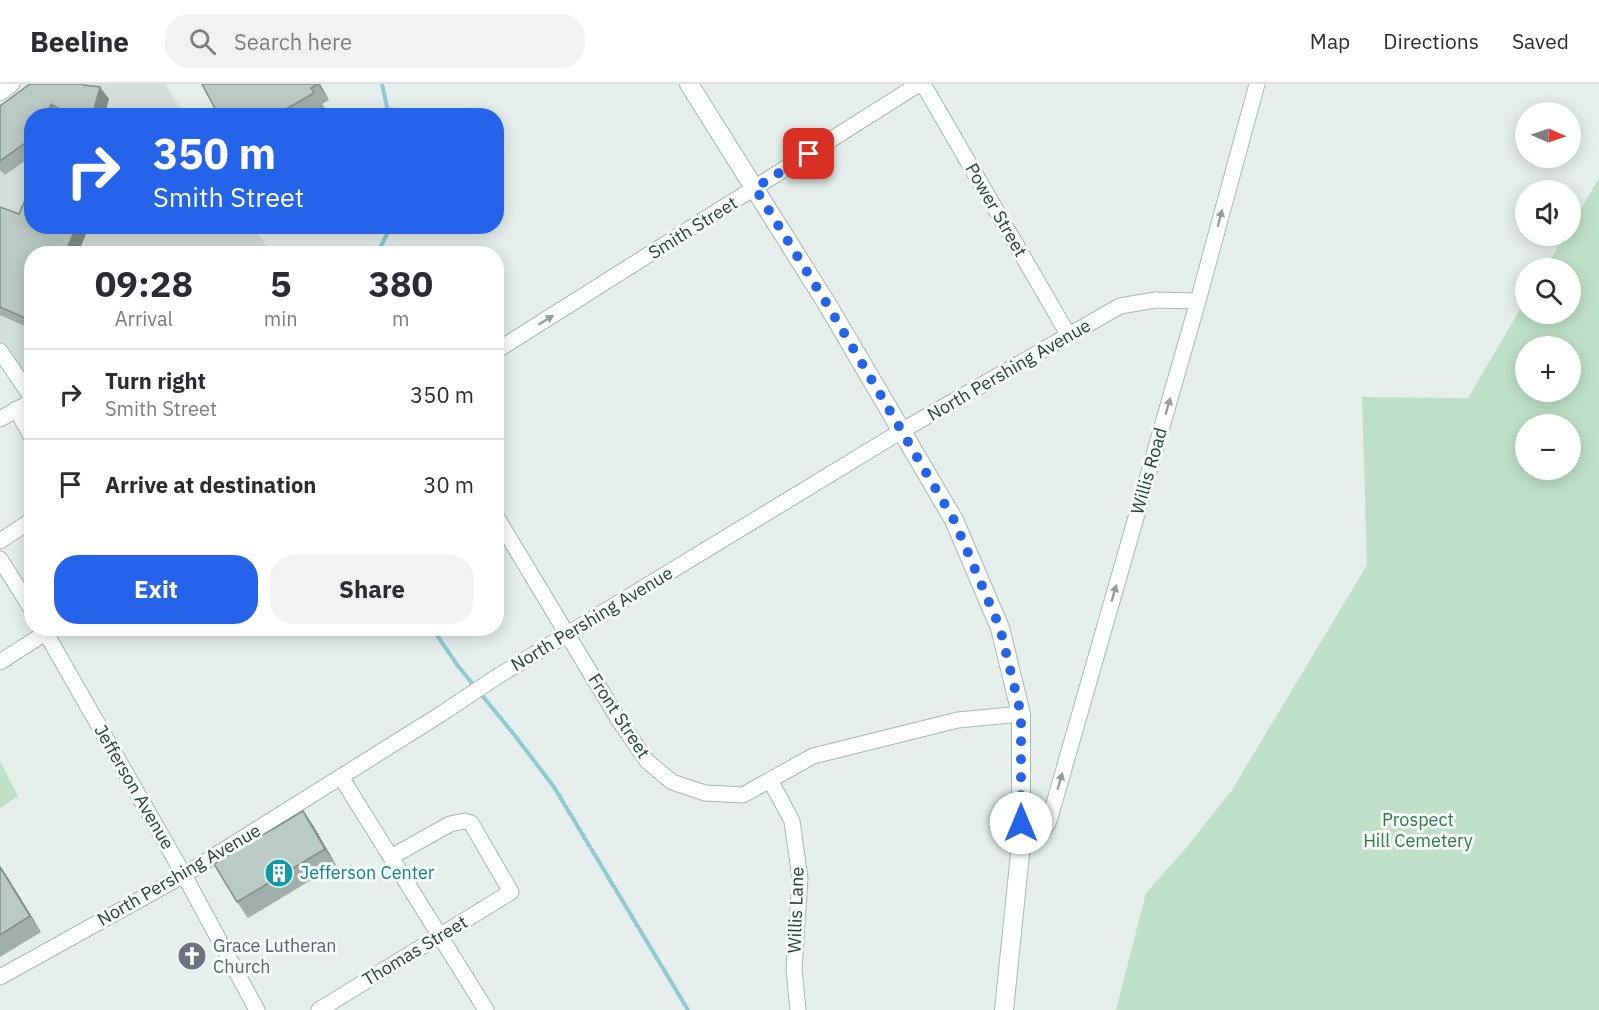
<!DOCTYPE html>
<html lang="en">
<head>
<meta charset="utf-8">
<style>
	body { margin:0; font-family:"IBM Plex Sans",sans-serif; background:#f2f2f3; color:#2b2b33; height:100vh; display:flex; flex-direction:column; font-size:22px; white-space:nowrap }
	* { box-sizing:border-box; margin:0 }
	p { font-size:20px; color:#7c7c81 }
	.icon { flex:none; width:33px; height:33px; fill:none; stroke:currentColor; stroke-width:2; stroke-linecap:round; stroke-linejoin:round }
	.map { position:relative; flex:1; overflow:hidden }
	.side { position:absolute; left:24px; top:162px; width:480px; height:390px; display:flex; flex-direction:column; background:#fff; border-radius:24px; box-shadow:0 3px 15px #0003 }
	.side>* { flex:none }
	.hud { position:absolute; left:24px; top:24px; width:480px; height:126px; border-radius:24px; box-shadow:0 3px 15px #0003; background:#2563eb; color:#fff; overflow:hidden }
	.needle { width:39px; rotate:92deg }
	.fabs { position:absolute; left:1515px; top:18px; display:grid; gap:12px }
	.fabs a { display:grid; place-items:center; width:66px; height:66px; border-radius:50%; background:#fff; box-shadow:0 3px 15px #0003; font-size:30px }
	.pin { position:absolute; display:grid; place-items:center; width:51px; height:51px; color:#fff; margin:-26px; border-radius:12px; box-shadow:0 3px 9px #0006 }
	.me { position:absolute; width:66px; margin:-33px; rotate:0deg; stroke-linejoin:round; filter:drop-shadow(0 0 4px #0008) }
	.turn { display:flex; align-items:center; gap:21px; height:126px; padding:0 30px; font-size:27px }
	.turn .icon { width:78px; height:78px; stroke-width:2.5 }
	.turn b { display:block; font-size:42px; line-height:51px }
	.eta { display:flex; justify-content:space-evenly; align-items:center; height:102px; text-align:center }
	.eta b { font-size:36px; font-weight:700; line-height:42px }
	.cta { display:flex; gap:12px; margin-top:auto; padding:12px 30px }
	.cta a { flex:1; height:69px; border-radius:24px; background:#2563eb; color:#fff; font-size:24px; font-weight:700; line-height:69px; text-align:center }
	.cta a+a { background:#f2f2f3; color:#2b2b33 }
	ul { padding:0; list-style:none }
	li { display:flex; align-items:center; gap:18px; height:90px; padding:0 30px; border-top:2px solid #e1e1e2 }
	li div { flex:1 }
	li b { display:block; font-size:22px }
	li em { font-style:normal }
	header { display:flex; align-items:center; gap:36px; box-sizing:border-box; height:84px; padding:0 30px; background:#fff; border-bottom:2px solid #e1e1e2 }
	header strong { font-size:28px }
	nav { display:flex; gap:33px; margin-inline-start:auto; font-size:21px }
	.search { width:420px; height:54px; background:#f2f2f3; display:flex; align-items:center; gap:15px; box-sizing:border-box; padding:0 21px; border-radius:24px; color:#7c7c81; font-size:22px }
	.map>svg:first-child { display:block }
</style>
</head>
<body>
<header>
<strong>Beeline</strong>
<div class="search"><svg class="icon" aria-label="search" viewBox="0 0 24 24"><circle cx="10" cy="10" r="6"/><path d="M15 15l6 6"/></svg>Search here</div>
<nav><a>Map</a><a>Directions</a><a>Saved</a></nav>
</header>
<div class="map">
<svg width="1599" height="926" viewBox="0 0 1599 926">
	<rect width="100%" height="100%" fill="#e6efeb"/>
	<path fill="#d4dfda" d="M54,0H165L185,31L32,32V142L254,143L271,169L32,170L31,329L0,273V38Z"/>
	<path fill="#bfe0c8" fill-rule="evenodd" d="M1599,94V926H1116L1146,809L1186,764L1232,706L1367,481L1362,313L1468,314L1525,217L1526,230H1570V184H1545L1565,152H1570L1571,142ZM1526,262H1570V308H1526ZM1526,340H1570V386H1526Z
		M0,677L18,712L0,724Z"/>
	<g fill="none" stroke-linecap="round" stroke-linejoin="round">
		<path stroke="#8ec9d4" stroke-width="4" d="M382,0L389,32
			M377,170L391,142
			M432,544L458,582L476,604
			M481,610L516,653L554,703L688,926"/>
		<g stroke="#a8b8b2" stroke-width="17">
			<path id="minor" d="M923,0L1069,252
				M0,9L12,0
				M0,267L32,314
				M496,267L919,0
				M16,325L32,354
				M0,335L32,317
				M496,432L620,638L647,677L672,698L705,709L743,711L813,672L958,636L1021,630
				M0,457L32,436
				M0,475L32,526
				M43,544L184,791L257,926
				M0,578L53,544
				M341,693L486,926
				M770,696L792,737L800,794L794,885L798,926
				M1021,760L1043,747L1049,737L1198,217L1257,0
				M0,893L184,791L441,630L495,594L903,346L1120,222L1155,216L1198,217
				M319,926L511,808L471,739L465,737L450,740L391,773"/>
		</g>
		<g stroke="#a8b8b2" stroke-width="20">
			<path id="tertiary" d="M689,0L827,220L954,436L1000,544L1021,630V760L1004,926"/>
		</g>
		<use href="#minor" stroke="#fff" stroke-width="15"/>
		<use href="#tertiary" stroke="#fff" stroke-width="18"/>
	</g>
	<path fill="#a1aea9" d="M30,0H83L84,1L100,3L109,15L104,32H32V72L5,91L0,86V22Z
		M202,0H320L329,16L322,20L325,24L312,32H219Z
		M0,123L19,130L89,142L78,170H32V245L0,231Z
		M303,727L314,743L336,781L248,834L237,818Z
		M0,782L8,794L41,848L0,873Z"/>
	<path fill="#838d89" d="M318,0H320L329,16Z
		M100,3L109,15L104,32H94L93,29Z
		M51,20L59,32H46Z
		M76,142H89L78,170H65Z
		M303,727L314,743L336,781L325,765Z
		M0,782L8,794L41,848L30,832Z"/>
	<path fill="#bbcac4" stroke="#838d89" stroke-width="1.5" d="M30,0H82L83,1L100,3L93,29L98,32H60L62,26L51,20L46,32H32V54L0,77V22Z
		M202,0H318L311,4L314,9L274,32H219Z
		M32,100V142H76L65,170H32V237L0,223V123L19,130Z
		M303,727L325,765L237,818L214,780Z
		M0,783L30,832L0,851Z"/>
	<defs><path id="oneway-solid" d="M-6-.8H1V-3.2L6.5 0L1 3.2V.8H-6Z" transform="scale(1.5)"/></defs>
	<g fill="#92a09c">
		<use href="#oneway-solid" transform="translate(1220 134) rotate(-75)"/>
		<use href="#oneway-solid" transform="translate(546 236) rotate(-32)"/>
		<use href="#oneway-solid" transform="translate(1168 322) rotate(-74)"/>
		<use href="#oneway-solid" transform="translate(1114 509) rotate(-74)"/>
		<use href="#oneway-solid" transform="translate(1060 697) rotate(-74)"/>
	</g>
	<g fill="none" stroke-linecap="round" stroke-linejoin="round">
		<path stroke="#2563eb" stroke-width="10" stroke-dasharray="0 18" d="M809,70L755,104L827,220L954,436L1000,544L1021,630V739"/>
	</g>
	<defs>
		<g id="building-disc" transform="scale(1.5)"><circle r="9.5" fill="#0f9aa8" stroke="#f7fbf9"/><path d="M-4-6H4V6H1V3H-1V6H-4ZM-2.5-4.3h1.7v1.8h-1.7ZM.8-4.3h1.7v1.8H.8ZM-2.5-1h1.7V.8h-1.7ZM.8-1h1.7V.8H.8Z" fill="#fff"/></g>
		<g id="church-disc" transform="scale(1.5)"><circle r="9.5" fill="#6b7280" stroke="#f7fbf9"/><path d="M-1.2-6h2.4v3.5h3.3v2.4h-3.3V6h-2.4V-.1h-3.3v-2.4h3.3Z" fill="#fff"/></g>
	</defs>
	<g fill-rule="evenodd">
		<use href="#building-disc" x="279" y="789"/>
		<use href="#church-disc" x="192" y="872"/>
	</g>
	<g text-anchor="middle" stroke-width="6" stroke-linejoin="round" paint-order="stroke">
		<g font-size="18" fill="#24423a" stroke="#f7fbf9">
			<text transform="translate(996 126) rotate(60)" y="6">Power Street</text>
			<text transform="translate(693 144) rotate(-32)" y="6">Smith Street</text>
			<text transform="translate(1009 286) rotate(-30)" y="6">North Pershing Avenue</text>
			<text transform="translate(1149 387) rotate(-74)" y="6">Willis Road</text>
			<text transform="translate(592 535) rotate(-31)" y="6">North Pershing Avenue</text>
			<text transform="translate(619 632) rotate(57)" y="6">Front Street</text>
			<text transform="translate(134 703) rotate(60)" y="6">Jefferson Avenue</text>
			<text transform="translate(179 791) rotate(-30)" y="6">North Pershing Avenue</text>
			<text transform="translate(796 826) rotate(-88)" y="6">Willis Lane</text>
			<text transform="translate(415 867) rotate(-31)" y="6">Thomas Street</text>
		</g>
		<g font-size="18" fill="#2d7a4b" stroke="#f7fbf9">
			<text x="1418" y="742">Prospect<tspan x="1418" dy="21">Hill Cemetery</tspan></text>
		</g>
		<g font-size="18" fill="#0d838f" stroke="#f7fbf9" text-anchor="start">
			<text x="300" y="795">Jefferson Center</text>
		</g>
		<g font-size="18" fill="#5b616d" stroke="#f7fbf9" text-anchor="start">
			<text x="213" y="868">Grace Lutheran<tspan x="213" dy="21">Church</tspan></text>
		</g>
	</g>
</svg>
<div class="fabs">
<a><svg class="needle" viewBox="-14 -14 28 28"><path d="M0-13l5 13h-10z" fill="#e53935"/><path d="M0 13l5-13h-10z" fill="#7c7c81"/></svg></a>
<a><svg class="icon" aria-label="sound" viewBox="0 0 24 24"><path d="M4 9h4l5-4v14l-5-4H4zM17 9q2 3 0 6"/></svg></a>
<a><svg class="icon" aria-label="search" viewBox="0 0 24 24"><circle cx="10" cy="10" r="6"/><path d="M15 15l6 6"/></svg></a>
<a>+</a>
<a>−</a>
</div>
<div class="pin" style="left:809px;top:70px;background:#d93025"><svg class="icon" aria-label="arrive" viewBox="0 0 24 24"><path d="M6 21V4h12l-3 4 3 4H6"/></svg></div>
<svg class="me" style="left:1021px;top:739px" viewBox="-20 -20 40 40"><circle r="19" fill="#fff"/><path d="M0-13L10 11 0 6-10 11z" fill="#2563eb"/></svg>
<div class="hud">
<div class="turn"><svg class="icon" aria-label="right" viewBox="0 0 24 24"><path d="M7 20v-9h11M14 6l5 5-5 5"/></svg><div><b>350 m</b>Smith Street</div></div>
</div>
<section class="side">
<div class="eta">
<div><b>09:28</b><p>Arrival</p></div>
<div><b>5</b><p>min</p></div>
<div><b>380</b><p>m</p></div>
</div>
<ul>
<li><svg class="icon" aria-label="right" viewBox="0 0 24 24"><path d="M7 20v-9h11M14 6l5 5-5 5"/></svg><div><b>Turn right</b><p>Smith Street</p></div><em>350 m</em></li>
<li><svg class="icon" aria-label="arrive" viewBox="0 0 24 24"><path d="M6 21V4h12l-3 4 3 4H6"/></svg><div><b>Arrive at destination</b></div><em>30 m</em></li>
</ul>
<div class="cta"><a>Exit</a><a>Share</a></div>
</section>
</div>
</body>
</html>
